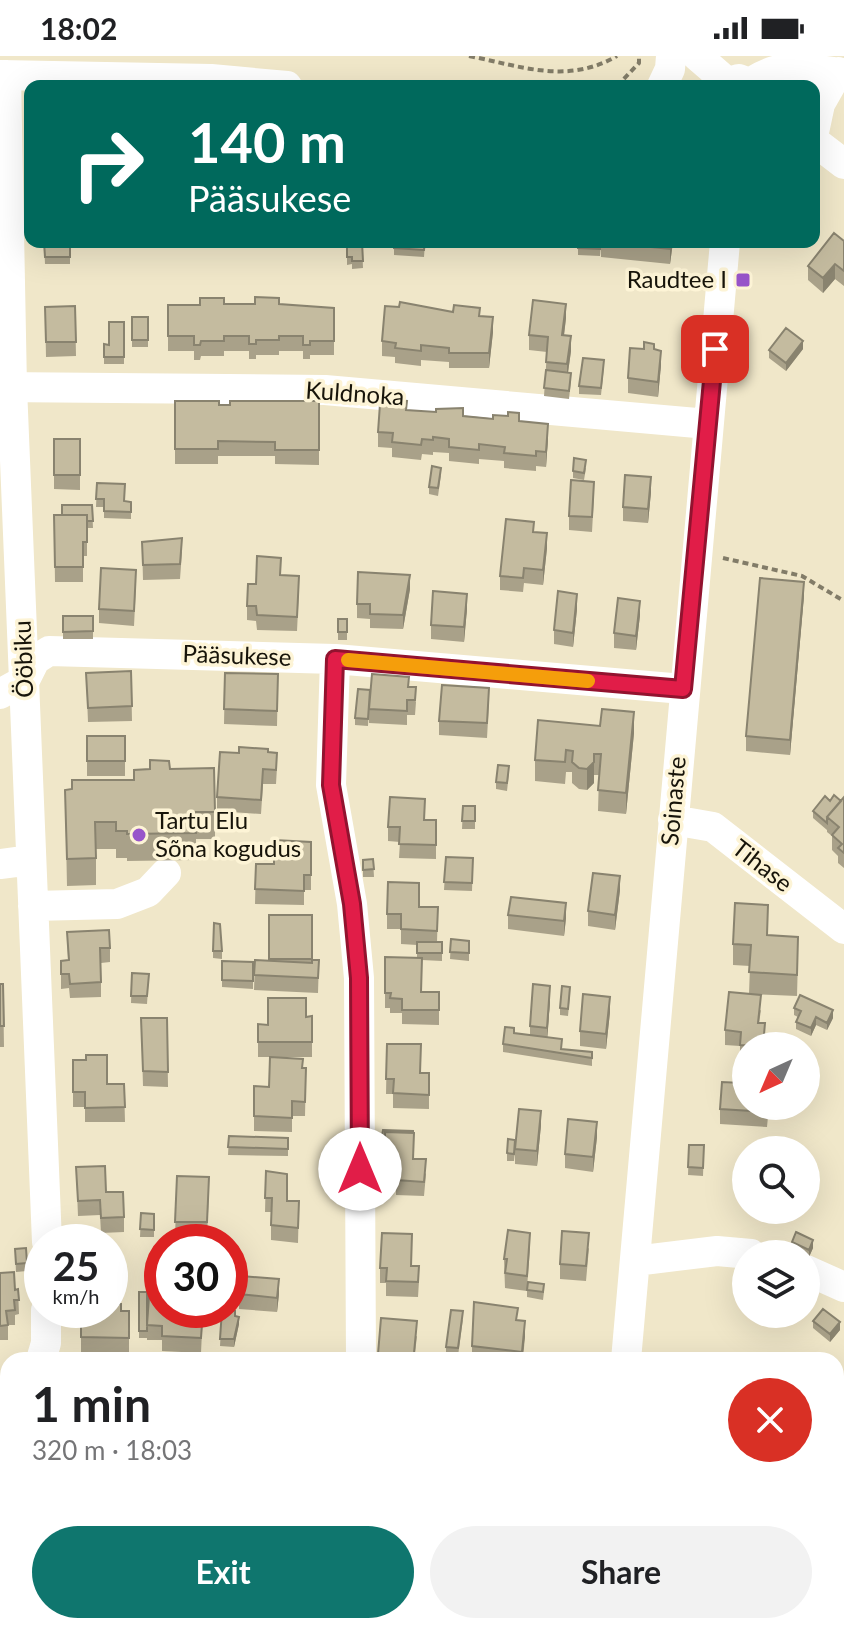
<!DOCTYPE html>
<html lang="en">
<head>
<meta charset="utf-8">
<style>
	body { margin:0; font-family:Lato,sans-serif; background:#f2f2f2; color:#202124; height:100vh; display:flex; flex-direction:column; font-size:30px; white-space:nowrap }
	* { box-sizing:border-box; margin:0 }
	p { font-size:26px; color:#757577 }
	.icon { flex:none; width:44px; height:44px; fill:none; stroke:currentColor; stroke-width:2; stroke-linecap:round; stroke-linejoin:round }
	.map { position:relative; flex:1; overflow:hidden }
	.details { position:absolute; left:0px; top:1296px; width:844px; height:282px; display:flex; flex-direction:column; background:#fff; border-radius:24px 24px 0 0; box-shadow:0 8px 32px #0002 }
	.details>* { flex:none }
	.hud { position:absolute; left:24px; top:24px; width:796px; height:168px; border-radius:16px; box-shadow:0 8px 32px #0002; background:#00695c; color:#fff; overflow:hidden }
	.needle { width:52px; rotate:224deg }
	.controls { position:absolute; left:732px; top:976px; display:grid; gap:16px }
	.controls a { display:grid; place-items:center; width:88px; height:88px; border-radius:50%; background:#fff; box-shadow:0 8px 32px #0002; font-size:40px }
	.speed { position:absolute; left:24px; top:1168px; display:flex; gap:16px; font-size:40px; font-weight:700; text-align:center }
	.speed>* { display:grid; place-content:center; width:104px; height:104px; border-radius:50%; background:#fff; box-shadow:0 8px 32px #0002; line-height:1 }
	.speed small { font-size:20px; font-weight:400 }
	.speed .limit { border:12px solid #d22; background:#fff; color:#111 }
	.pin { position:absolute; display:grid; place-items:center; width:68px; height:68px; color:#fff; margin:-34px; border-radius:16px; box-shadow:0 4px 12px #0006 }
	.me { position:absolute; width:88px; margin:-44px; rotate:0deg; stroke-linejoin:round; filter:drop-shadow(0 0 6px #0008) }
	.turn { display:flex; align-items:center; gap:28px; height:168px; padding:0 32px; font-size:36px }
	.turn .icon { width:104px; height:104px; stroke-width:2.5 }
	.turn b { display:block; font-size:56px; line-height:68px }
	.round { display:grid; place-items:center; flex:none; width:84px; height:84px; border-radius:42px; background:#f2f2f2 }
	.head { display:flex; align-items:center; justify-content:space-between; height:136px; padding:0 32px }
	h1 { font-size:48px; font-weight:700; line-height:60px }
	.primary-button { display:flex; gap:16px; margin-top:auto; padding:16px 32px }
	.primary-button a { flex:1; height:92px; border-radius:48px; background:#0f766e; color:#fff; font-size:32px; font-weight:700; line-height:92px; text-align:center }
	.primary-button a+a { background:#f2f2f2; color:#202124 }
	.status { display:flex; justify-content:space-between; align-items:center; height:56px; padding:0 40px; background:#fff; direction:ltr }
	.status svg { height:22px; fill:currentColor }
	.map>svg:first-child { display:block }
</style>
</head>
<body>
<div class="status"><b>18:02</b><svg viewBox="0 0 49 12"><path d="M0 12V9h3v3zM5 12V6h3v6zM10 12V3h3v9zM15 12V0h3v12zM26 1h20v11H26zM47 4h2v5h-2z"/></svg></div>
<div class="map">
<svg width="844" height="1577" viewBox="0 0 844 1577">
	<rect width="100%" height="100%" fill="#f0e7c9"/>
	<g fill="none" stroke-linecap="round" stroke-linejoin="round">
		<path stroke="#827c68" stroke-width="4" stroke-dasharray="6 4" stroke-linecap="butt" d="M469,0C521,10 567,29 617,0
			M617,30L639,7V0
			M723,502L802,520L844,545"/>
		<path stroke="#fff" stroke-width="30" d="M697,0L726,25
			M0,19L211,23L287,30
			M6,19L12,331L47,1186
			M751,26C789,3 804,14 844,17
			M662,30L670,13L671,0
			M715,30L739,23L758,30
			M814,76L820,48L838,16
			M814,85L844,108
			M0,331L325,334L708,368
			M335,603L331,729L352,848L359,922L361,1304
			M0,638L25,624L35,604L49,595L335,603L683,633
			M673,764L713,771L844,873
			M0,808L31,804
			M33,850L117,848L148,836L166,817
			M635,1205L717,1195L751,1198
			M806,1214L844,1231
			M41,1304L46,1287V1254
			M626,1304L725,186
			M0,1482L8,1441
			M670,1570L685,1577
			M315,1577L323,1570
			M548,1577L552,1570"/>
	</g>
	<path fill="#a9a189" d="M844,185V230L835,223L823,237L808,224V210Z
		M44,186H70V208H45Z
		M347,186H362L363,212L352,213V208L347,209Z
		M394,186H425L424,201L394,199Z
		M578,186H673L670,208L601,201V187L600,200L578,199Z
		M279,248L334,252V299H310V303H303V295H279V299H256V303H249V295H224V300H201L200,304H194V295H168V249Z
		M75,250L76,300L46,301L45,251Z
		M453,256L480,260L493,276L489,312H449V306L421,304V310L395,307V301L382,300V285Z
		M132,261H148V291H132Z
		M566,262L564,280L571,295L568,317L571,324L569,343L544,340L547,296L529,294V279Z
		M124,266V308H104V288L109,289Z
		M803,293L786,315L769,302V294Z
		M654,294L661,309L658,341L628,337V322Z
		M604,311L601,339L579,338V330Z
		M175,345L230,349L319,345V409L275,408V400H218V408H175Z
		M407,354L519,365L548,382L546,411L536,410V415L504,412V405L479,403V408L449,405V397L433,396V399L422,398L421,404L392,401V392L378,391V376Z
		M54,383H80V434L54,433Z
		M586,412L584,424L573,422V415Z
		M441,419L438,440L429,438V431Z
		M97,427L124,445L131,446V463L104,462V451H96Z
		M651,436L648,467L623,465V451Z
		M594,440L592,476L569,474V460Z
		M92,449L93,472H87V500H83V526H55L54,459H62Z
		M534,476L547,492L543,529L524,527L523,536L500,534V520Z
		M142,486L182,496L180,523L143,524Z
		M281,519L299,534L297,575L257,574L256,565L247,564V550L256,528Z
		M136,529L134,570L99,567V553Z
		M410,533L403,573L370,572V563L357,562V548Z
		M804,540L790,699L746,695V680Z
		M467,553L464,586L431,583V569Z
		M577,553L573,591L554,588V574Z
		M640,559L636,594L614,592V577Z
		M63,560H93V583H63Z
		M338,563H347V584H338Z
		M131,615L132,665L88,666L86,617Z
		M225,617L278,618L277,670L224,668Z
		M409,631L416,646L415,659H407V669L369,667V653Z
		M370,634L368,670L355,669V662Z
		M489,646L487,682L439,679V665Z
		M538,664L634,677L626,758L598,755L599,719H594V727L587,734L579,733L572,727V716H566L565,728L535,725V704Z
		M87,680H125V720H87Z
		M239,697L277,711L276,728H263L261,758L217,755V741Z
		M170,713L215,756V783H196V804L127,805V802H116V793H96V829L67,830L65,734L134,724Z
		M509,717L507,735L496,733V726Z
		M844,741V812L838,807V800L832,794V780L827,776V774L813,762V755L830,745H841Z
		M463,750H475V773H462Z
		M424,764H436V803L399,802L400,786L388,785V771Z
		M311,786V834H304V849L255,848L256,808H274Z
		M446,801L473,802L472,835L444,834Z
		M373,803L374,821H363V804Z
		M620,834L615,874L588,870V855Z
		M419,851H438L437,886H442V905L422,904V936H439V969L402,968V957H390V952H385V901L417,902V889L401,888V873H387V858Z
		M269,859H312V907L319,904L318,937L254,934L255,904L269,905Z
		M508,859L566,862L564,880L508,873Z
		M67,876L110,892V906L101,907V941L70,942L69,932L61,933V905L68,904Z
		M768,879L798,902L797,940L749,938L750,910L733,909V888Z
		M451,883L469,885V905L450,903Z
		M213,895H222V903L213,902Z
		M222,905L253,906V933L222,931Z
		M132,917L149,918L147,948L131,947Z
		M0,928H3L4,991H0Z
		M570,938L568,960L560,959V952Z
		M550,945L547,981L562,993L592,996V1010L503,996V988L514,977L530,979V970Z
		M794,952L833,962L827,974L816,969L811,980L796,973V966L798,961L794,959Z
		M761,954L759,967L765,982L746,990V1004H740V990L725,989V974Z
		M610,956L606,993L580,990V975Z
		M312,960V1001H258V968L268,969Z
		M141,962H167L168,1031L143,1030Z
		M387,988L421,1017H429V1053L393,1052V1038H386Z
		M73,1004L107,1028H124L125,1066H85V1051H73Z
		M303,1012H306L305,1060H292V1076L254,1075V1030L269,1031Z
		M746,1050H769L767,1071L720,1068V1053Z
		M541,1069L537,1110L515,1108V1094L514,1105H507V1097L515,1084Z
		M383,1074L413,1103L426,1118L424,1140L396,1139V1124L384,1123L385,1087H382Z
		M229,1080L288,1082V1100L228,1099Z
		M597,1081L593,1116L565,1112V1098Z
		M689,1089H704L703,1120L688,1119Z
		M76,1111L106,1136L124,1161V1176L101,1177L100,1159L78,1160Z
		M266,1115L287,1145H299L298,1187L271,1184V1156H265Z
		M177,1120L209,1135L207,1181H175Z
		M771,1154H797L796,1163L771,1162Z
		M141,1157L154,1158V1181H140Z
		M792,1186L813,1192L809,1201L806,1200V1198H802L792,1194Z
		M26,1192L27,1215L16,1216L15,1193Z
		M530,1192L527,1232L544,1236L543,1244L527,1241V1235L505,1232L504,1203Z
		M589,1192L586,1225L560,1223V1208Z
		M412,1210L419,1225L418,1241L386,1240V1227H380V1212Z
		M0,1217L15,1234L18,1233L19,1258L15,1259V1269H8V1284H0Z
		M139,1236L147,1266L162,1254H203L201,1297L162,1295V1284H147V1282H139Z
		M239,1238H279L277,1256L239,1253Z
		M81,1254L129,1255V1297L81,1296Z
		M222,1254L235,1260L239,1268L234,1291L220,1290Z
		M463,1263L458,1300L446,1298V1291Z
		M518,1264L525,1280L523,1304H472V1290Z
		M813,1265L840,1274L830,1286L813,1272Z
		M417,1280L415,1297L424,1304H378V1298Z"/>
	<path fill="#89836f" d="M671,186H673L670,208V193Z
		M835,208V223L823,237V222Z
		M566,248V262L562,294V279Z
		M493,261V276L489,312V297Z
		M571,280V295L567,323V308Z
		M803,285V293L786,315V307Z
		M661,295V309L658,341V326Z
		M548,368V382L546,411V396Z
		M651,421V436L648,467V453Z
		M547,477V492L543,529V514Z
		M410,519V533L403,573V559Z
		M804,526V540L790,699V684Z
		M467,538V553L464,586V571Z
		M577,538V553L573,591V577Z
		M640,545V559L636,594V580Z
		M634,656V677L626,758V737Z
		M594,698V727L587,734V713Z
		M620,820V834L615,874V859Z
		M566,847V862L564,880V865Z
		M550,930V945L547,987V972Z
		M610,941V956L606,993V978Z
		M833,954V962L827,974V967Z
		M816,961V969L811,980V972Z
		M541,1055V1069L537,1110V1095Z
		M597,1066V1081L593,1116V1101Z
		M813,1184V1192L809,1201V1194Z
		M279,1223V1238L277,1256V1242Z
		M239,1261V1268L234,1291V1283Z
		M525,1265V1280L522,1304V1296Z
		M840,1266V1274L830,1286V1278Z
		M212,1570H214V1577H210Z"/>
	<path fill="#c4bb9f" stroke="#89836f" stroke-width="2" d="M834,177L844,185V215L835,208L823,222L808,210Z
		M44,186H70V201H45Z
		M347,186H362L363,205H352V201H347Z
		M394,186H425L424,194L394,192Z
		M578,186H600V193L578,192Z
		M601,186H671L670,193Z
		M255,241L279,242V248L334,252V285H310V289H303V280H279V284H256V288H249V280H224V285H201L200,289H194V280H168V249H200V242H224V248H255Z
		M533,244L566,248L562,279L571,280L567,308L546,306L548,281L529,279Z
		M400,246L453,256L454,249L480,252L479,260L493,261L489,297H449V292L421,289V295L395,292L396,287L382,285L385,250L399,251Z
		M75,250L76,286H46L45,251Z
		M132,261H148V284H132Z
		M109,266H124V301H104V288L109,289Z
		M786,272L803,285L786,307L769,294Z
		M644,286L654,288V293L661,295L658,326L628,322L630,292L644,293Z
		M583,302L604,304L601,332L579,330Z
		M546,314L571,317L569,335L544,332Z
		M396,344L407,345L406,354L436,356V353L463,352V360L493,363V359L508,360V356L519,357V365L548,368L546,396L536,395V400L504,397L505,391L479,388V394L449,391V383L433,381V384L422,383L421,389L392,386L393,377L378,376L380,348L395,349Z
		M175,345H219V349H230V345H319V394H275V386L218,385V393H175Z
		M54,383H80V419H54Z
		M574,402L586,404L584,417L573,415Z
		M432,410L441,412L438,432L429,431Z
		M625,419L651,421L648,453L623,451Z
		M571,424L594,426L592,461L569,460Z
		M97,427L125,428L124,445L131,446V456L104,455V443H96Z
		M62,449H92L93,465H87V459H62Z
		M54,459H87V486H83V511H55Z
		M506,463L534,466L533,476L547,477L543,514L524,512L523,522L500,520Z
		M182,482L180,508L143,509L142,486Z
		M257,500L281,502L280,519L299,520L297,561L257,559L256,550H247L248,528H256Z
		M101,512L136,514L134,555L99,553Z
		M358,516L410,519L403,559L370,558V548H357Z
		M760,522L804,526L790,684L746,680Z
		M433,535L467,538L464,571L431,569Z
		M558,535L577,538L573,577L554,574Z
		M618,542L640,545L636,580L614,577Z
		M63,560H93V575L63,576Z
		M338,563H347V576H338Z
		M131,615L132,650L88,652L86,617Z
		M225,617L278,618L277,655L224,653Z
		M372,618L409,621L408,631H416L415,644H407V655L369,653Z
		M442,629L489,632L487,667L439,665Z
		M358,633L370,634L368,663L355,662Z
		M602,653L634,656L626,737L598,734L601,698H594V706L587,713L579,712L572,706L573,695L566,694L565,706L535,704L538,664L600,670Z
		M87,680H125V705H87Z
		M239,691L268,693V696L277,697L276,714L263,713L261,744L217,741L220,696L239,697Z
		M150,704L169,705L170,713L214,712L215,756H195L196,777L127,778V775H116V766H95L96,802L67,803L65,734L72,733V724H134V714L150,713Z
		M498,709L509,710L507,727L496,726Z
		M834,739L841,745L827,761V767L813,755L825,740L830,745Z
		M390,741L425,743L424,764H436V789L399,788L400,771H388Z
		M844,741V797L838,792L842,788L832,779L839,771L827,761Z
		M463,750H475V765H462Z
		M274,784L311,786V819H304V835L255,833L256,808H274Z
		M446,801L473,802L472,827L444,826Z
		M373,803L374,813L363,814V804Z
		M593,817L620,820L615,859L588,855Z
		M388,826L419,827V851H438L437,875L401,873V858H387Z
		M511,841L566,847L564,865L508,859Z
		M735,847L768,849L767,879L798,881L797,919L749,916L751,889L733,888Z
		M269,859H312V903H269Z
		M214,867L220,868L222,895H213Z
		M109,874L110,892H100L101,926L70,928L69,918H61V905L69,904L67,876Z
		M451,883L469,885V897L450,896Z
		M417,886H442V897H417Z
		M385,901L422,902L421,936H439V954H402V943L390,942L391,937H385Z
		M255,904L312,907V904H319L318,922L254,919Z
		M222,905L253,906V925L222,924Z
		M132,917L149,918L147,940H131Z
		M0,928H3L4,970H0Z
		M533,928L550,930L547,972L530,970Z
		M562,930L570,931L568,953L560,952Z
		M729,936L761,939L758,967H765L763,990L740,989L741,976L725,974Z
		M583,938L610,941L606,978L580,975Z
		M800,939L833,954L827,967L816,961L811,972L796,966L801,955L794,952Z
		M268,942H306V961L312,960V986H258V968L268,969Z
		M141,962H167L168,1016L143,1015Z
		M505,971L514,972V977L562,983L561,993L592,996V1002L503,988Z
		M387,988H421L420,1017H429V1039L393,1037L394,1023H386Z
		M86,999H107V1028H124L125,1051L85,1052V1036H73V1004H86Z
		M270,1001L303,1003L302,1012H306L305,1046L292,1045V1062L254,1060V1030L269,1031Z
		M742,1021L746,1022V1050H767V1056L720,1053L722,1026L742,1027Z
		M519,1053L541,1055L537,1095L515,1093Z
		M568,1063L597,1066L593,1101L565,1098Z
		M383,1074L413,1075V1077L385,1076V1080H382Z
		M385,1076L414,1077L413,1103H426L424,1126L396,1124L397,1109L384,1108Z
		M229,1080L288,1082V1093L228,1091Z
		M508,1083L515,1084L514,1098L507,1097Z
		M689,1089H704L703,1112L688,1111Z
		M105,1110L106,1136H123L124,1161L101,1162L100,1144L78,1145L76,1111Z
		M266,1115L287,1118V1145H299L298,1172L271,1169L272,1142H265Z
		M177,1120L209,1121L207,1166H175Z
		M141,1157L154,1158V1174L140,1173Z
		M508,1174L530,1177L527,1220L505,1217L507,1203H504Z
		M562,1175L589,1177L586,1210L560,1208Z
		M796,1176L813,1184L809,1194L792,1186Z
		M382,1177L412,1178L411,1210H419L418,1226L386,1225L387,1212H380Z
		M26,1192L27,1207L16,1208L15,1193Z
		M14,1216L15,1234L18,1233L19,1244H14L15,1254L6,1255L8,1269L0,1270V1217Z
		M241,1220L279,1223L277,1242L239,1238Z
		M150,1226L162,1228V1254H203L201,1282L162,1280V1270L147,1269Z
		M528,1226L544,1228L543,1236L527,1234Z
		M139,1236H147V1275H139Z
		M474,1246L518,1252L516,1264L525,1265L522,1296L472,1290Z
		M110,1248H121V1255H129V1282L81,1281V1254H110Z
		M823,1253L840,1266L830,1278L813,1265Z
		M222,1254L235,1255V1260L239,1261L234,1283H220Z
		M451,1254L463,1255L458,1292L446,1291Z
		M381,1262L417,1265L414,1297L424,1298L423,1304H390L391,1300L378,1298Z
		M10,1570H44L42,1577H8Z
		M157,1570H168L173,1572L174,1570H212L210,1577H155Z
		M623,1570H630L644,1577H620Z"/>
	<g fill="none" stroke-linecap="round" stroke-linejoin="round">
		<g stroke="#92132f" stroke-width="20">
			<path id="route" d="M360,1113L359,922L352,848L331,729L335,603L683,633L715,293"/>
		</g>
		<use href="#route" stroke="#e11d48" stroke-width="14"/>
		<path stroke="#f59e0b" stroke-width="14" d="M348,604L588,625"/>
	</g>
	<g fill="#9855ca" stroke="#fdf4d6" stroke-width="3">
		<rect x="735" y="216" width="16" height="16" rx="4"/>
		<circle cx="139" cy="779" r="8"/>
	</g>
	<g text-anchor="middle" stroke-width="7" stroke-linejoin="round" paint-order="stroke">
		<g font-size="24" fill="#17140a" stroke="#fdf4d6" text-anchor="end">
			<text x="727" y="232">Raudtee I</text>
			<text x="155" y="773" text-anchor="start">Tartu Elu<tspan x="155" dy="28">Sõna kogudus</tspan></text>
		</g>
		<g font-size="24" fill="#17140a" stroke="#fdf4d6">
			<text transform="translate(355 338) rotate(4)" y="8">Kuldnoka</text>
			<text transform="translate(237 600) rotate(2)" y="8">Pääsukese</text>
			<text transform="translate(24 603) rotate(-92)" y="8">Ööbiku</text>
			<text transform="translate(674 745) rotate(-85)" y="8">Soinaste</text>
			<text transform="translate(762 810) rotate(38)" y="8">Tihase</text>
		</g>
	</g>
</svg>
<div class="controls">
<a><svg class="needle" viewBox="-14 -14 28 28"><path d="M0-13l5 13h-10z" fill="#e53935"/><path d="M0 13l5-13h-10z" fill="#757577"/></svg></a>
<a><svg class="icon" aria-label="search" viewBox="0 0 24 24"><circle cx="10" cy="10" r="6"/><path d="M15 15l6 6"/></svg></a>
<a><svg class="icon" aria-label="layers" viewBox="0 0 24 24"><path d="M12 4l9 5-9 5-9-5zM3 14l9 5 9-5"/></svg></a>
</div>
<div class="speed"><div>25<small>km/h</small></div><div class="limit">30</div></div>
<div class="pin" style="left:715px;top:293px;background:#d93025"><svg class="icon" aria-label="arrive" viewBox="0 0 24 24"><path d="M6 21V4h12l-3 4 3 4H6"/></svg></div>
<svg class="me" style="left:360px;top:1113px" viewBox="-20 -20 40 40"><circle r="19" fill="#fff"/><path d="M0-13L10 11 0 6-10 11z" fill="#e11d48"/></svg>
<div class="hud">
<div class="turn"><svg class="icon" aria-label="right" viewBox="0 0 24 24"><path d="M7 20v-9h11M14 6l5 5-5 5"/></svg><div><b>140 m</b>Pääsukese</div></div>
</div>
<section class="details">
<div class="head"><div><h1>1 min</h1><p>320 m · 18:03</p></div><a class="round" style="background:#d93025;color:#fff"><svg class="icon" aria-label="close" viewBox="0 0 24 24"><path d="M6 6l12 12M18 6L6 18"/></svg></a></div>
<div class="primary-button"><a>Exit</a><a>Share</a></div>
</section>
</div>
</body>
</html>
